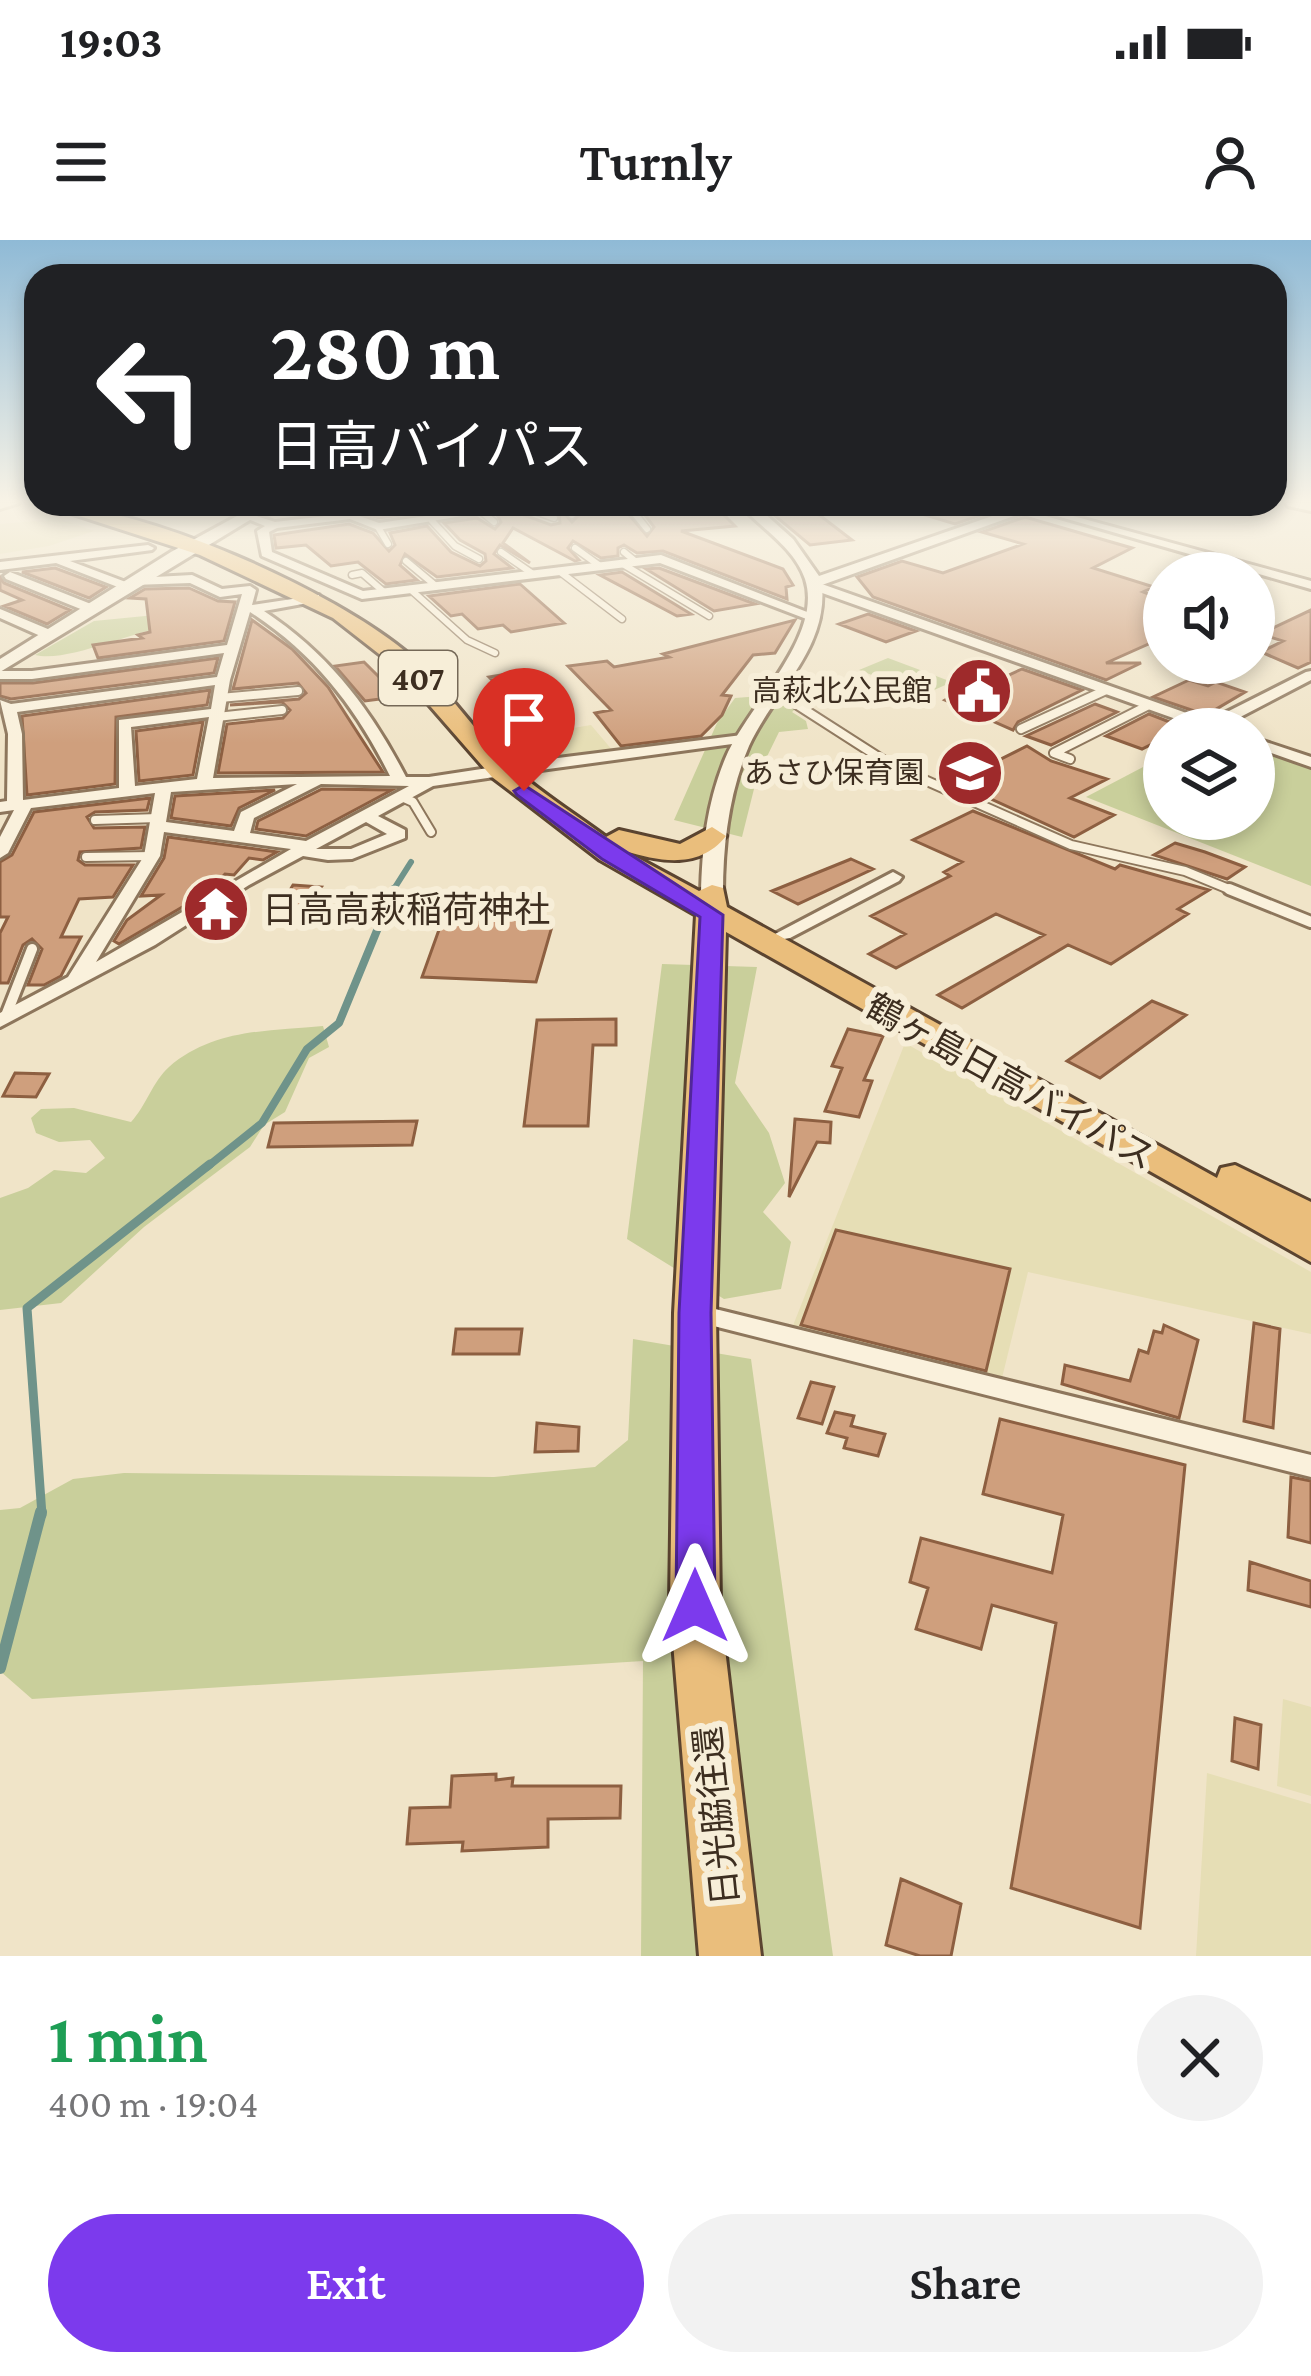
<!DOCTYPE html>
<html lang="en">
<head>
<meta charset="utf-8">
<style>
	body { margin:0; font-family:"Crimson Pro","Noto Sans JP",serif; background:#f2f2f2; color:#202124; height:100vh; display:flex; flex-direction:column; font-size:45px; white-space:nowrap }
	* { box-sizing:border-box; margin:0 }
	p { font-size:39px; color:#757577 }
	.icon { flex:none; width:66px; height:66px; fill:none; stroke:currentColor; stroke-width:2; stroke-linecap:round; stroke-linejoin:round }
	.map { position:relative; height:1716px; overflow:hidden }
	.panel { display:flex; flex-direction:column; background:#fff; flex:1 }
	.panel>* { flex:none }
	.top-card { position:absolute; left:24px; top:24px; width:1263px; height:252px; border-radius:36px; box-shadow:0 6px 18px #0003; background:#202124; color:#fff; overflow:hidden }
	.fabs { position:absolute; left:1143px; top:312px; display:grid; gap:24px }
	.fabs a { display:grid; place-items:center; width:132px; height:132px; border-radius:50%; background:#fff; box-shadow:0 6px 18px #0003; font-size:60px }
	.pin { position:absolute; display:grid; place-items:center; width:102px; height:102px; color:#fff; margin:-123px -51px; border-radius:50% 50% 50% 0; rotate:-45deg; box-shadow:0 0 12px #0007 }
	.pin .icon { rotate:45deg }
	.me { position:absolute; width:132px; margin:-66px; rotate:0deg; stroke-linejoin:round; filter:drop-shadow(0 0 9px #0008) }
	.turn { display:flex; align-items:center; gap:42px; height:252px; padding:0 48px; font-size:54px }
	.turn .icon { width:156px; height:156px; stroke-width:2.5 }
	.turn b { display:block; font-size:84px; line-height:102px }
	.round { display:grid; place-items:center; flex:none; width:126px; height:126px; border-radius:63px; background:#f2f2f2 }
	.head { display:flex; align-items:center; justify-content:space-between; height:204px; padding:0 48px }
	h1 { font-size:72px; font-weight:600; line-height:90px; color:#1e9e55 }
	.action { display:flex; gap:24px; margin-top:auto; padding:24px 48px }
	.action a { flex:1; height:138px; border-radius:72px; background:#7c3aed; color:#fff; font-size:48px; font-weight:600; line-height:138px; text-align:center }
	.action a+a { background:#f2f2f2; color:#202124 }
	.status { display:flex; justify-content:space-between; align-items:center; height:84px; padding:0 60px; background:#fff; direction:ltr }
	.status svg { height:33px; fill:currentColor }
	header { display:flex; justify-content:space-between; align-items:center; height:156px; padding:0 48px; background:#fff; font-size:54px; font-weight:600 }
	.map>svg:first-child { display:block }
</style>
</head>
<body>
<div class="status"><b>19:03</b><svg viewBox="0 0 49 12"><path d="M0 12V9h3v3zM5 12V6h3v6zM10 12V3h3v9zM15 12V0h3v12zM26 1h20v11H26zM47 4h2v5h-2z"/></svg></div>
<header><svg class="icon" aria-label="menu" viewBox="0 0 24 24"><path d="M4 6h16M4 12h16M4 18h16"/></svg>Turnly<svg class="icon" aria-label="person" viewBox="0 0 24 24"><circle cx="12" cy="8" r="4"/><path d="M4 21q1-7 8-7t8 7"/></svg></header>
<div class="map">
<svg width="1311" height="1716" viewBox="0 0 1311 1716">
	<rect width="100%" height="100%" fill="#f0e4c8"/>
	<path fill="#e6deb5" d="M60,279L94,291L49,306L0,314V284Z
		M591,485L613,511L556,519L532,495Z
		M905,803L1311,1032V1094L1028,1032L1001,1142L792,1088Z
		M1283,1459L1311,1467V1556L1277,1546Z
		M1207,1533L1311,1564V1716H1196Z"/>
	<path fill="#c9cf9b" d="M237,367L229,391C209,395 192,384 172,386C131,391 68,423 35,415L94,381Z
		M888,418L952,442L923,455L859,430Z
		M813,452L792,472L806,481L808,489L779,492L757,537L742,597L674,580L717,483L735,458Z
		M1254,509L1311,529V646L1086,557L1164,516V579H1254Z
		M662,724L757,727L735,843L769,893L785,943L763,972L791,1002L781,1049L724,1059L627,999Z
		M323,786L329,807L309,818L285,872L264,885L250,907L144,987L61,1063L0,1070V958L28,948L54,930L86,933L105,918L90,900L59,902L36,893L31,878L41,869L74,868L131,882C146,866 153,841 169,827C213,789 268,791 323,786Z
		M633,1099L751,1119L833,1716H641L643,1421L32,1459L0,1431V1270L20,1268L73,1239L124,1233L494,1237L595,1227L628,1200Z"/>
	<g fill="none" stroke-linecap="round" stroke-linejoin="round">
		<path stroke="#6f938a" stroke-width="6" d="M392,652L411,622"/>
		<path stroke="#6f938a" stroke-width="8" d="M207,927L262,883L307,809L339,783L394,649"/>
		<path stroke="#6f938a" stroke-width="9" d="M42,1275L27,1068L210,924"/>
		<path stroke="#6f938a" stroke-width="12" d="M0,1428L41,1272"/>
	</g>
	<path fill="#cf9f7d" stroke="#8d5f41" stroke-width="3" d="M305,264H476L379,278L350,269L267,275Z
		M538,264H556L572,282L579,275L573,264H620L647,296L654,287L637,264H713L735,286L681,291L783,329L793,345L786,347L787,359L663,311L637,313L624,305L618,308V316L601,318L573,301L568,308L579,320L575,321L513,288L503,303L530,323L500,305L494,314L512,328L437,337L405,314L400,325L417,340L386,344L358,322L331,326L306,305L276,308L274,295L349,284L373,293L389,311L395,305L390,293L427,286L451,312L480,326L486,321L485,314L460,300L444,283L477,278L495,289L501,282L497,275L516,272L551,285L560,283L559,272Z
		M761,264H805L852,300L810,305Z
		M962,264H981L999,269L955,284L928,276Z
		M1025,277L1132,308L1093,328L1154,347L1143,352L1164,360V397L1106,423H1141L1106,440L873,357L857,337L902,321L943,333L1023,304L982,292Z
		M55,328L106,347L89,358L22,332Z
		M659,328L755,364L714,371L646,329Z
		M622,332L691,374L677,376L600,335Z
		M0,337L4,343L70,370L47,384L4,366L22,360L0,350Z
		M520,344L564,383L511,392L503,385L478,389L462,374L451,376L429,356Z
		M189,348L218,361L235,362L224,401L98,418L93,405L142,398L138,395L150,392L146,359L130,358L145,349Z
		M1311,370V422L1298,428L1261,412L1283,401L1260,394Z
		M868,374L916,391L886,402L839,384Z
		M252,380L292,409L328,447L383,532L218,533L227,484L283,478L290,470L282,462L230,465L299,459L306,453L298,443L233,449Z
		M795,380L775,413L753,415L722,455L731,456L722,475L701,496L621,506L595,473L611,470L568,426L607,421L614,427L669,417L663,414Z
		M218,418L214,433L11,459L0,456V443H33Z
		M364,422L381,439L395,457L365,461L335,426Z
		M1022,429L1082,450L1018,482L1013,490L945,460L980,440L989,444Z
		M513,433L564,487L529,493L492,451L501,449L489,437Z
		M1189,440L1208,446L1216,442L1245,452L1206,475L1153,457Z
		M210,450L207,465L116,477L115,544L27,555L22,476Z
		M1095,464L1117,472L1051,505L1026,496Z
		M1149,474L1185,488L1164,489V498L1142,509L1106,496Z
		M203,482L193,535L139,541L136,491Z
		M1027,506L1051,521L1107,539L1070,558L1114,575L1074,597L941,536L975,521L987,526Z
		M322,549L392,550L306,596L256,589L258,581Z
		M275,550L239,568L231,586L171,578L175,556Z
		M150,558L147,570L95,572L87,577L94,588L145,587L141,608L80,612L78,620L85,625H133L113,657L79,659L61,697H81L61,736L44,745H28L42,709L32,699L23,705L8,743H0V693L8,677H0V622L12,615L34,572Z
		M973,571L1115,629L1120,625L1209,650L1178,669L1188,674L1111,724L1068,705L962,768L938,755L1044,695L996,674L896,728L869,714L905,694L871,676L950,636L944,632L962,622L913,600Z
		M168,597L277,612L263,620L249,618L234,635L225,634L208,652L119,704L114,701L127,680L161,655L141,656L164,618Z
		M1175,603L1205,612L1245,627L1227,639L1154,615Z
		M851,619L873,629L798,664L772,651Z
		M293,645L321,647L296,675L276,674Z
		M445,673L541,677L540,682L553,683L536,742L422,737Z
		M1152,761L1186,775L1100,838L1067,821Z
		M616,779V805H593L588,886H524L537,780Z
		M848,789L883,796L864,840L872,841L859,877L825,871L842,828L832,826Z
		M15,833L49,834L36,857L3,856Z
		M795,879L831,882L830,903L817,902L789,957Z
		M417,881L412,905L268,907L274,883Z
		M836,990L1010,1029L986,1131L801,1085Z
		M1254,1083L1280,1089L1273,1188L1244,1181Z
		M1164,1085L1198,1100L1179,1178L1062,1144L1065,1125L1130,1141L1139,1110L1148,1113L1154,1091L1162,1093Z
		M456,1089H522L519,1114H453Z
		M811,1142L834,1147L822,1184L798,1178Z
		M835,1172L854,1176L851,1186L885,1194L878,1216L844,1208L847,1198L827,1193Z
		M1000,1179L1185,1225L1140,1688L1011,1648L1056,1383L992,1365L981,1409L916,1389L928,1348L910,1342L921,1298L1052,1333L1063,1275L983,1254Z
		M537,1183L579,1187L578,1211L535,1212Z
		M1291,1237L1311,1241V1303L1288,1297Z
		M1250,1322L1311,1341V1367L1248,1350Z
		M1235,1478L1261,1485L1258,1529L1232,1521Z
		M496,1534V1540L513,1538L512,1546H621L620,1578L548,1579V1607L462,1611L463,1602L407,1604L410,1568L450,1567L452,1536Z
		M901,1639L961,1664L951,1716H920L886,1705Z"/>
	<g fill="none" stroke-linecap="round" stroke-linejoin="round">
		<g stroke="#8d765c" stroke-width="9">
			<path id="service-far2" d="M563,264L572,275
				M627,264L647,289
				M519,265L554,278
				M482,272L494,282
				M432,281L455,306L479,319
				M378,287L388,304
				M575,308L600,326
				M501,312L533,334
				M624,312L635,321
				M406,321L436,346
				M621,323L709,376
				M559,331L622,379
				M352,335L362,333L384,352
				M410,349L467,400L495,413"/>
		</g>
		<g stroke="#8d765c" stroke-width="12">
			<path id="service-far1" d="M774,450L891,525L1071,605L1185,631L1236,652
				M220,458L298,451
				M217,477L282,470
				M1021,489L1106,450
				M1070,519L1054,513L1149,465
				M402,557L413,562L431,592
				M95,580L158,578
				M86,617L152,616"/>
		</g>
		<g stroke="#8d765c" stroke-width="16">
			<path id="service" d="M1229,649L1311,682
				M5,778L32,709"/>
		</g>
		<g stroke="#8d765c" stroke-width="6">
			<path id="minor" d="M0,263H19L0,269Z
				M507,264H534L378,290L350,279L277,288L269,292L272,312L363,351L661,315L820,377L809,380L660,323L362,359L262,316L257,291L265,286L241,276L247,273L275,282L351,273L379,283Z
				M1029,264L1311,341V349L1029,268Z
				M148,305L154,308L152,310L70,321L131,344L136,338L192,335L222,349L250,346L256,350L252,365L319,355V361L264,371C329,414 370,468 406,537H429L501,526L509,531L501,536L433,546L378,576L405,590V598L352,619L328,620L303,616L249,645L155,705L0,787V773L68,737L144,616L155,553L31,568L8,613L0,618V597L14,570L0,572V562L7,561L8,494L0,460L11,464L217,437L224,413L32,439H0V431H32L227,405L242,354L220,357L190,343L133,345L132,350L128,351L56,323L0,330V322ZM250,372C315,414 356,468 390,536L213,538L230,440ZM215,445L211,469L119,480V548L23,560L22,494L17,472ZM209,477L197,539L135,546L131,487ZM297,544L241,572L234,591L166,582L171,552ZM321,544L409,546L306,601L250,593L254,578ZM366,582L387,594L351,609H316ZM164,592L291,609L96,722L160,616Z
				M10,332L96,366L98,369L88,372L6,339L4,336Z
				M811,343H819L1209,481L1306,432L1311,431V440L1223,486L1225,489H1204L811,349Z
				M0,369L55,392L57,395L45,398L0,378Z
				M742,495L747,496V502L526,532L518,527L526,522Z
				M1254,498L1311,517V527L1254,507Z
				M893,632L902,637L899,641L790,698L784,699L775,694Z
				M695,1064L1311,1215V1237L686,1079L683,1073L686,1067Z"/>
		</g>
		<g stroke="#8d765c" stroke-width="6">
			<path id="tertiary" d="M1286,263H1311V271L1288,266Z
				M259,264H276L0,432V419L171,312Z
				M739,264H754L793,299L819,336L1027,264H1047L822,345C828,410 774,451 749,506C729,553 723,603 723,654L712,661L701,654C702,607 707,563 725,519C746,467 824,397 805,339C794,307 761,288 739,264Z"/>
		</g>
		<g stroke="#5b4430" stroke-width="6">
			<path id="trunk" d="M42,264C141,264 336,351 411,416C448,449 474,492 510,525C539,552 575,574 606,597L619,590L680,604L712,587L726,596C700,629 661,622 625,611L699,651L712,645L723,648L727,667L1217,938L1221,928L1235,925L1311,962V1022L726,692L716,1073L720,1366L761,1716H699L670,1366L674,1073L696,675L600,620L492,537L397,428L333,378L200,315Z"/>
		</g>
		<use href="#service-far2" stroke="#faf1dc" stroke-width="6"/>
		<use href="#service-far1" stroke="#faf1dc" stroke-width="8"/>
		<use href="#service" stroke="#faf1dc" stroke-width="10"/>
		<use href="#minor" fill="#faf1dc" fill-rule="evenodd"/>
		<use href="#tertiary" fill="#faf1dc" fill-rule="evenodd"/>
		<use href="#trunk" fill="#eabe7c" fill-rule="evenodd"/>
	</g>
	<linearGradient id="sky" x2="0" y2="1"><stop stop-color="#8fbad6"/><stop offset="0.52" stop-color="#f8f3e6"/><stop offset="1" stop-color="#f8f3e6" stop-opacity="0"/></linearGradient>
	<rect width="1311" height="503" fill="url(#sky)"/>
	<path fill="#7c3aed" stroke="#51269a" stroke-width="3" d="M524,545L723,675L711,1073L715,1366L709,1378L695,1383L682,1378L676,1366L679,1073L700,677L602,619L517,555L514,551Z"/>
	<defs>
		<g id="civic-disc" transform="scale(3.45)"><circle r="9.5" fill="#9e2a2b" stroke="#f7eed8"/><path d="M-.6-6.5H3V-4.5H.6V-3L4-1V1h2V6H-6V1h2V-1L-.6-3ZM-1.2 2.5V6h2.4V2.5Z" fill="#fff"/></g>
		<g id="school-disc" transform="scale(3.45)"><circle r="9.5" fill="#9e2a2b" stroke="#f7eed8"/><path d="M0-5L7-2L0 1L-7-2ZM-4 1L0 2.5L4 1V4Q0 6-4 4Z" fill="#fff"/></g>
		<g id="temple-disc" transform="scale(3.45)"><circle r="9.5" fill="#9e2a2b" stroke="#f7eed8"/><path d="M0-6L5-2H3V0L6.5 2.5H4V6H1.5V3h-3V6H-4V2.5H-6.5L-3 0V-2H-5Z" fill="#fff"/></g>
	</defs>
	<g fill-rule="evenodd">
		<use href="#civic-disc" x="979" y="451"/>
		<use href="#school-disc" x="970" y="533"/>
		<use href="#temple-disc" x="216" y="669"/>
	</g>
	<g text-anchor="middle" stroke-width="12" stroke-linejoin="round" paint-order="stroke">
		<g font-size="30" fill="#3d2e20" stroke="#f7eed8" text-anchor="end">
			<text x="932" y="461">高萩北公民館</text>
			<text x="924" y="543">あさひ保育園</text>
		</g>
		<rect fill="#f7eed8" stroke="#756857" stroke-width="3" x="379" y="411" width="78" height="54" rx="9"/>
		<g font-size="33" font-weight="bold" fill="#3d2e20">
			<text x="418" y="450">407</text>
		</g>
		<g font-size="36" fill="#3d2e20" stroke="#f7eed8" text-anchor="start">
			<text x="262" y="682">日高高萩稲荷神社</text>
		</g>
		<g font-size="36" fill="#3d2e20" stroke="#f7eed8">
			<text transform="translate(1011 841) rotate(29)" y="13">鶴ヶ島日高バイパス</text>
			<text transform="translate(716 1576) rotate(-96)" y="13">日光脇往還</text>
		</g>
	</g>
</svg>
<div class="fabs">
<a><svg class="icon" aria-label="sound" viewBox="0 0 24 24"><path d="M4 9h4l5-4v14l-5-4H4zM17 9q2 3 0 6"/></svg></a>
<a><svg class="icon" aria-label="layers" viewBox="0 0 24 24"><path d="M12 4l9 5-9 5-9-5zM3 14l9 5 9-5"/></svg></a>
</div>
<div class="pin" style="left:524px;top:551px;background:#d93025"><svg class="icon" aria-label="arrive" viewBox="0 0 24 24"><path d="M6 21V4h12l-3 4 3 4H6"/></svg></div>
<svg class="me" style="left:695px;top:1366px" viewBox="-20 -20 40 40"><path d="M0-17L14 15 0 8-14 15z" fill="#7c3aed" stroke="#fff" stroke-width="4"/></svg>
<div class="top-card">
<div class="turn"><svg class="icon" aria-label="left" viewBox="0 0 24 24"><path d="M17 20v-9H6M10 6l-5 5 5 5"/></svg><div><b>280 m</b>日高バイパス</div></div>
</div>
</div>
<section class="panel">
<div class="head"><div><h1>1 min</h1><p>400 m · 19:04</p></div><a class="round"><svg class="icon" aria-label="close" viewBox="0 0 24 24"><path d="M6 6l12 12M18 6L6 18"/></svg></a></div>
<div class="action"><a>Exit</a><a>Share</a></div>
</section>
</body>
</html>
